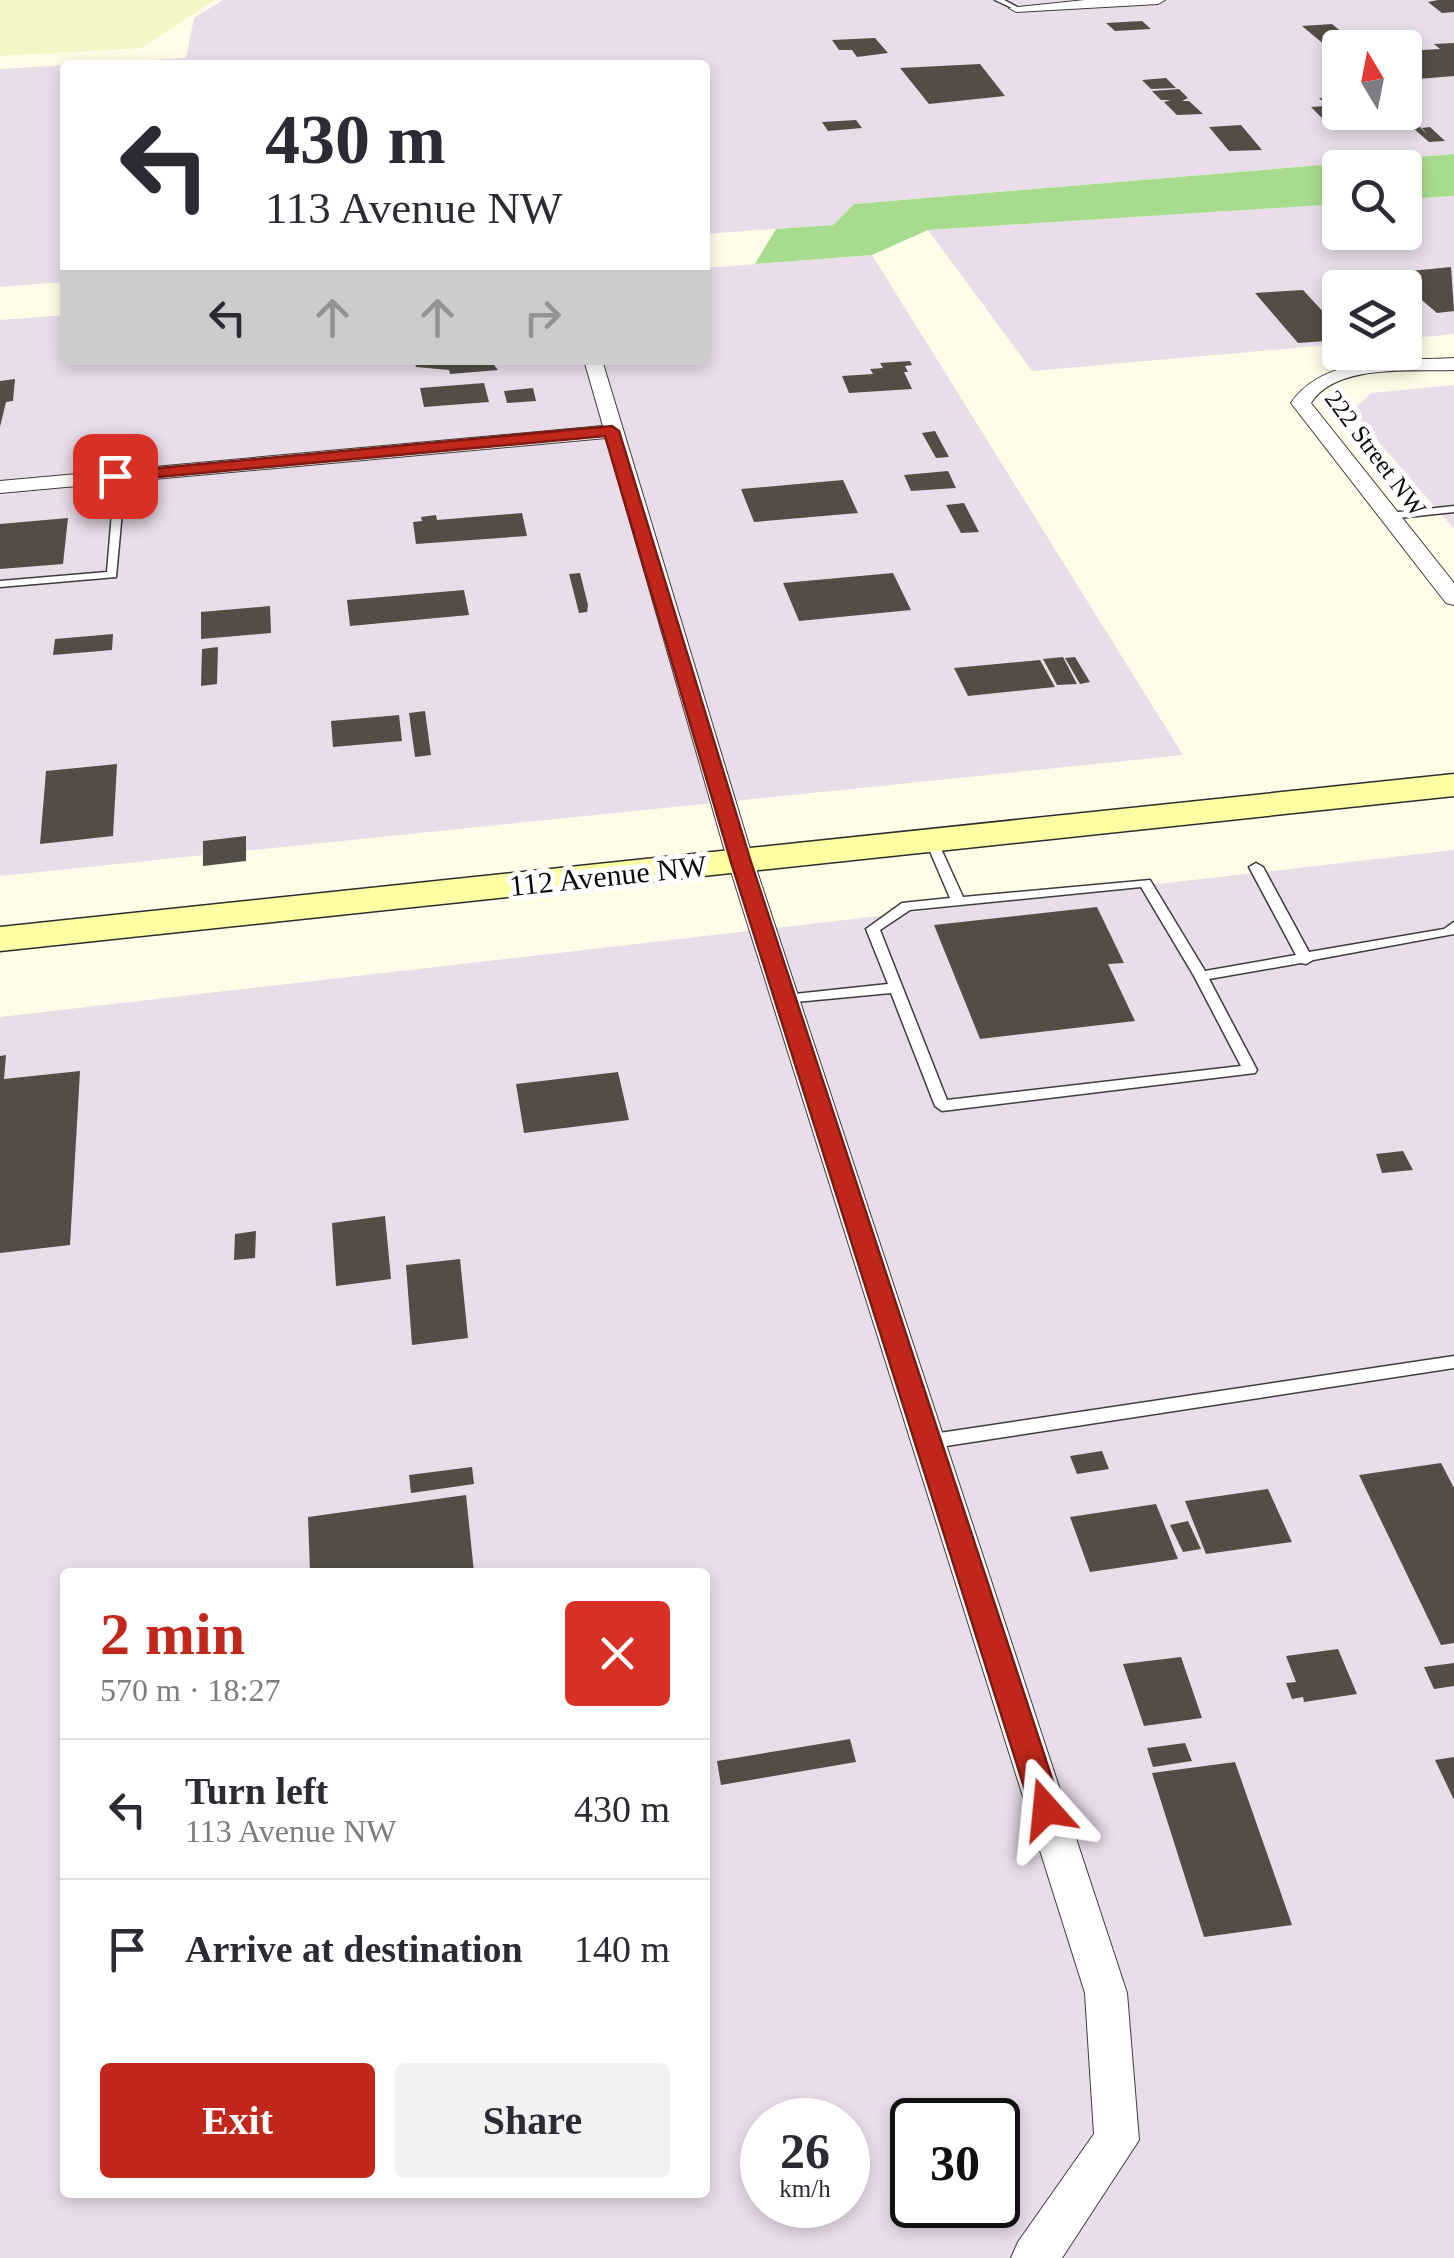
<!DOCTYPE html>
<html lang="en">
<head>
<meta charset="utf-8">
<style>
	body { margin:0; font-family:Georgia,serif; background:#f2f2f3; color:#2b2b33; height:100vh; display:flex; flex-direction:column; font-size:38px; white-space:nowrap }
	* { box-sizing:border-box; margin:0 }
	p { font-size:32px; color:#7c7c81 }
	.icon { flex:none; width:55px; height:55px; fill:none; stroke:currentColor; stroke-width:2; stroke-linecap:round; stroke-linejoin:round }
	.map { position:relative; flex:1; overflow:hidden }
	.sheet { position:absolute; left:60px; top:1568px; width:650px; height:630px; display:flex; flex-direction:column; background:#fff; border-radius:10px; box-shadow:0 5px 15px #0003 }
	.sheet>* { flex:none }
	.top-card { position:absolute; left:60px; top:60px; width:650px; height:305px; border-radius:10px; box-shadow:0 5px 15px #0003; background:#fff; color:#2b2b33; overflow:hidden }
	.needle { width:65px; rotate:350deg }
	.fabs { position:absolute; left:1322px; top:30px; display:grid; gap:20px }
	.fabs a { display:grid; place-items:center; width:100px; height:100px; border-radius:10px; background:#fff; box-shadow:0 5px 15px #0003; font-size:50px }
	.speed { position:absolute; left:740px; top:2098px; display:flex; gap:20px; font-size:50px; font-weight:700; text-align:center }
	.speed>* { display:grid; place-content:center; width:130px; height:130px; border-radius:50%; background:#fff; box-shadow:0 5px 15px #0003; line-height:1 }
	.speed small { font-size:25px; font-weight:400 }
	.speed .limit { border:5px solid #111; border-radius:15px; background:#fff; color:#111 }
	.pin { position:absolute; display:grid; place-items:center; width:85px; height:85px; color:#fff; margin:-42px; border-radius:20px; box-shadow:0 5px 15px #0006 }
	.me { position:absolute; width:110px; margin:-55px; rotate:342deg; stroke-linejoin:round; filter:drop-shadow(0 0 8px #0008) }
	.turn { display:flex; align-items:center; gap:35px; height:210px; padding:0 40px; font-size:45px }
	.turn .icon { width:130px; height:130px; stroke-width:2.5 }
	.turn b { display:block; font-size:70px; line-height:85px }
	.lanes { display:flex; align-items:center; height:95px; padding:0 40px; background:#0003; justify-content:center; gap:50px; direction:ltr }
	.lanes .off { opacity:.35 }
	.round { display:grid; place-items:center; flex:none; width:105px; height:105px; border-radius:10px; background:#f2f2f3 }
	.headline { display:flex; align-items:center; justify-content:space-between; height:170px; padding:0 40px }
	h1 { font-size:60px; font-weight:700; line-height:75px; color:#c1281b }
	.action { display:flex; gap:20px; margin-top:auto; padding:20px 40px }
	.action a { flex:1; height:115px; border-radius:10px; background:#c1281b; color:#fff; font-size:40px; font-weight:700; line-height:115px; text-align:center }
	.action a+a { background:#f2f2f3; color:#2b2b33 }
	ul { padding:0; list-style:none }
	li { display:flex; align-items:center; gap:30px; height:140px; padding:0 40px; border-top:2px solid #e1e1e2 }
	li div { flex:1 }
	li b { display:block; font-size:38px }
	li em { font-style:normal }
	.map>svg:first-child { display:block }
</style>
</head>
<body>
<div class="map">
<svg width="1454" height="2258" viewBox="0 0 1454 2258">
	<rect width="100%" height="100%" fill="#fffde7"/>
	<path fill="#eaddea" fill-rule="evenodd" d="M223,0H1454V154L854,204L833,225L705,234V65H65V282L0,287V69L186,58L194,18ZM1340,48H1405V112H1340Z
		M1454,196V334L1405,339V288H1340V344L1032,371L928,230L1340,204V232H1405V199Z
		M872,255L1183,755L0,876V320L65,315V360H705V268Z
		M1454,385V529L1352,411L1371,393Z
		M1454,850V2258H0V1017ZM65,1572H705V2192H65ZM762,2120H848V2205H762ZM912,2120H998V2205H912Z"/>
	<path fill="#f4f6c6" d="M0,0H215L141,48L0,56Z"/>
	<path fill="#a7dc8e" d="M1454,154V196L1405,199V168H1340V204L928,230L872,255L755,264L776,229L833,225L854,204Z"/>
	<path fill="#534d46" d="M1438,0H1454V12L1442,13L1428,2Z
		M1142,21L1151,29L1115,31L1106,23Z
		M1332,24L1361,48H1340L1338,56L1302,26Z
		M875,38L888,53L857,57L852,50H839L832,40Z
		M1454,43V76L1418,79L1405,67V51L1440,49L1434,44Z
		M980,64L1005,96L929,104L900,68Z
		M1166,78L1176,88L1151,89L1142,80Z
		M1179,89L1188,98L1182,101H1189L1203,114L1177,115L1164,102L1171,100H1161L1152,91Z
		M1340,97V112H1368L1376,119L1344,121L1319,98Z
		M1326,106L1342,122H1326L1311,107Z
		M856,120L862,128L828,131L822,122Z
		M1241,125L1262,150L1229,151L1209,127Z
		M1420,127L1428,135L1422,128L1430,127L1445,141L1429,142L1413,128Z
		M1451,267L1454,311L1437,313L1390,273Z
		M1303,290L1340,330V340L1298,343L1255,293Z
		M414,360H490L498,370L450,374L449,370L416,367Z
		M910,361L912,365L905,366L908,372H904L912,389L849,393L842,376L873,374L870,369L883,368L880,363Z
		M15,379L13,401L6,402L0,427V381Z
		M484,383L489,402L424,407L420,388Z
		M533,388L536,401L507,403L504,391Z
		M935,431L949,457L936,458L922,433Z
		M948,471L956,488L911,491L904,475Z
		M843,480L858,513L754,522L741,489Z
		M964,503L979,532L961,533L946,505Z
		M522,513L527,536L416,544L413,522L422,521L421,517L436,515L437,520Z
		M68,518L63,564L0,569V524Z
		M580,573L588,605L587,612L579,613L569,574Z
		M893,573L911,610L799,621L783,583Z
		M464,590L469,615L350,626L347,600Z
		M270,606L271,633L201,639V612Z
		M113,634L112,650L53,655L55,639Z
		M218,647L217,684L201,686L202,649Z
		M1063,657L1077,684L1057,685L1043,659Z
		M1075,657L1090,682L1080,684L1065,658Z
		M1040,660L1055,687L968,696L954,668Z
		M425,711L431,755L415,757L409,713Z
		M399,715L402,741L333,747L331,721Z
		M117,764L113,836L40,844L46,771Z
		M246,836V861L203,866V841Z
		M1097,907L1124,963L1108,964L1135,1021L980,1039L934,925Z
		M6,1055L4,1079L80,1071L70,1245L0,1253V1056Z
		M618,1072L629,1120L524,1133L516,1084Z
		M1403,1151L1413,1170L1382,1173L1376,1154Z
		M385,1216L391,1279L336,1286L332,1223Z
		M256,1231L255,1258L234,1260L235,1234Z
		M460,1259L468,1338L412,1345L406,1265Z
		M1102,1451L1109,1469L1077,1474L1070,1456Z
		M1441,1463L1454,1488V1643L1441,1645L1359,1475Z
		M472,1467L474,1484L411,1493L409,1475Z
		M1268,1489L1292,1542L1206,1554L1185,1501Z
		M466,1495L474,1572H310L308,1517Z
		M1156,1504L1178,1559L1090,1572L1070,1517Z
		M1188,1521L1201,1549L1183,1552L1170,1525Z
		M1338,1649L1357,1694L1304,1702L1303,1697L1292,1699L1286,1683L1296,1682L1286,1656Z
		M1181,1657L1202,1718L1144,1726L1123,1664Z
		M1454,1663V1686L1434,1689L1424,1667Z
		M850,1739L856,1762L721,1785L717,1761Z
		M1185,1743L1192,1761L1153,1767L1147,1748Z
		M1454,1757V1800L1435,1760Z
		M1235,1762L1292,1925L1204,1937L1152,1773Z"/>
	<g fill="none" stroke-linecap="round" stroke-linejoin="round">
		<g stroke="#3d3d3d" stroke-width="3">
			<path id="lane" d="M995,0H1004L1019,8L1014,9Z
				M115,473L120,476L123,501L116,577L0,587V581L107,572L113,501L110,476Z
				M1454,506V512L1389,519L1384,516L1389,513Z
				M932,838L938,842L963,897L1150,880L1205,971L1296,955L1249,867L1256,863L1263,867L1309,952L1444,929L1454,922V934L1313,960L1306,964L1301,963L1209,979L1257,1070L1255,1073L942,1111L935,1106L891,993L785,1003L778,999L785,995L888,984L866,929L902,903L950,898L926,842ZM1141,887L1194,976L1241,1066L947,1100L880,930L910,910Z
				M1454,1356V1368L926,1449L920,1447L917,1442L920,1437L926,1435Z"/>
		</g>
		<g stroke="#3d3d3d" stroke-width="2">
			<path id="street" d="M1085,0H1165L1158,4L1016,12L1009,8Z
				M1454,358V370C1413,372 1336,363 1311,403L1454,583V605L1446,603L1291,403C1324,354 1401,361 1454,358Z
				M584,360H602L754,862L1127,1993L1139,2140L1062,2258H1011L1018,2242L1094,2134L1085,1993L728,862L606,438L0,493V481L603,426Z"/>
		</g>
		<g stroke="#2c2c2c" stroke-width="3">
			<path id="secondary" d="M1454,774V796L0,951V927Z"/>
		</g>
		<use href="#lane" fill="#fff" fill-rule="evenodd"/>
		<use href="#street" fill="#fff" fill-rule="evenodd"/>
		<use href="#secondary" fill="#fdffa2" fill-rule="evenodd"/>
	</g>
	<path fill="#c1281b" stroke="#7d1a12" stroke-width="2.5" d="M612,426L619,431L751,862L1062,1809L1057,1819L1046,1823L1036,1819L1031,1809L731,862L605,436L115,481L107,476L115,472Z"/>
	<g text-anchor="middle" stroke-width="10" stroke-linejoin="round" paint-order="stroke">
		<g font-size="25" fill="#0a0a0a" stroke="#fff">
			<text transform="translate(1376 453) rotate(53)" y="9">222 Street NW</text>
		</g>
		<g font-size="30" fill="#0a0a0a" stroke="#fff">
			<text transform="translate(608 876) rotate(-6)" y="10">112 Avenue NW</text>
		</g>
	</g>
</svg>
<div class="fabs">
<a><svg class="needle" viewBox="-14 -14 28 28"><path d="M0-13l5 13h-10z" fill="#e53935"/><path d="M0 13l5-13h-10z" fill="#7c7c81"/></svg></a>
<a><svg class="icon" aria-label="search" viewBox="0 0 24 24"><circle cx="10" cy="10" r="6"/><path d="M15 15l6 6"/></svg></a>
<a><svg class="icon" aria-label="layers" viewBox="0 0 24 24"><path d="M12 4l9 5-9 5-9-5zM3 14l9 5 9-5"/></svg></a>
</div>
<div class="speed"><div>26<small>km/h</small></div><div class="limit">30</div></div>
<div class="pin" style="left:115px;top:476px;background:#d93025"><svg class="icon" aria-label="arrive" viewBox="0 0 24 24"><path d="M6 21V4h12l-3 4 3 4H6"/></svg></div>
<svg class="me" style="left:1046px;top:1809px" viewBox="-20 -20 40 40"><path d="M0-17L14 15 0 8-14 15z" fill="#c1281b" stroke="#fff" stroke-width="4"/></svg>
<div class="top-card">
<div class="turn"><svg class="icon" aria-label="left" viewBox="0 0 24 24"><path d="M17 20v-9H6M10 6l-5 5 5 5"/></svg><div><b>430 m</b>113 Avenue NW</div></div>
<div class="lanes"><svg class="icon" aria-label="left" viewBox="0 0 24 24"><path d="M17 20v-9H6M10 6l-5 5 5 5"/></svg><svg class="icon off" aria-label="ahead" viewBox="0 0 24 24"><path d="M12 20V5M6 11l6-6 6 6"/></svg><svg class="icon off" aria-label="ahead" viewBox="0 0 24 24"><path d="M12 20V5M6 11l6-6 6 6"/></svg><svg class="icon off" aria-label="right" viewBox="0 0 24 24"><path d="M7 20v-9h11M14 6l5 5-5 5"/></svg></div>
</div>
<section class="sheet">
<div class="headline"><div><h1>2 min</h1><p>570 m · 18:27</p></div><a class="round" style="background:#d93025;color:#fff"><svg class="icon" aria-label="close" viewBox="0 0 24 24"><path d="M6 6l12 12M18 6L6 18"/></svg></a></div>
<ul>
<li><svg class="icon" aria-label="left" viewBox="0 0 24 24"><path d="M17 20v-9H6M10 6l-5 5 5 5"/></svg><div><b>Turn left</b><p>113 Avenue NW</p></div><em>430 m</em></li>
<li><svg class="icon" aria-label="arrive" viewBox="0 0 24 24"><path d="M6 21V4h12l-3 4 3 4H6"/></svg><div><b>Arrive at destination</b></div><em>140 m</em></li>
</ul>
<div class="action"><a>Exit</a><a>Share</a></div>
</section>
</div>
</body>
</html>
